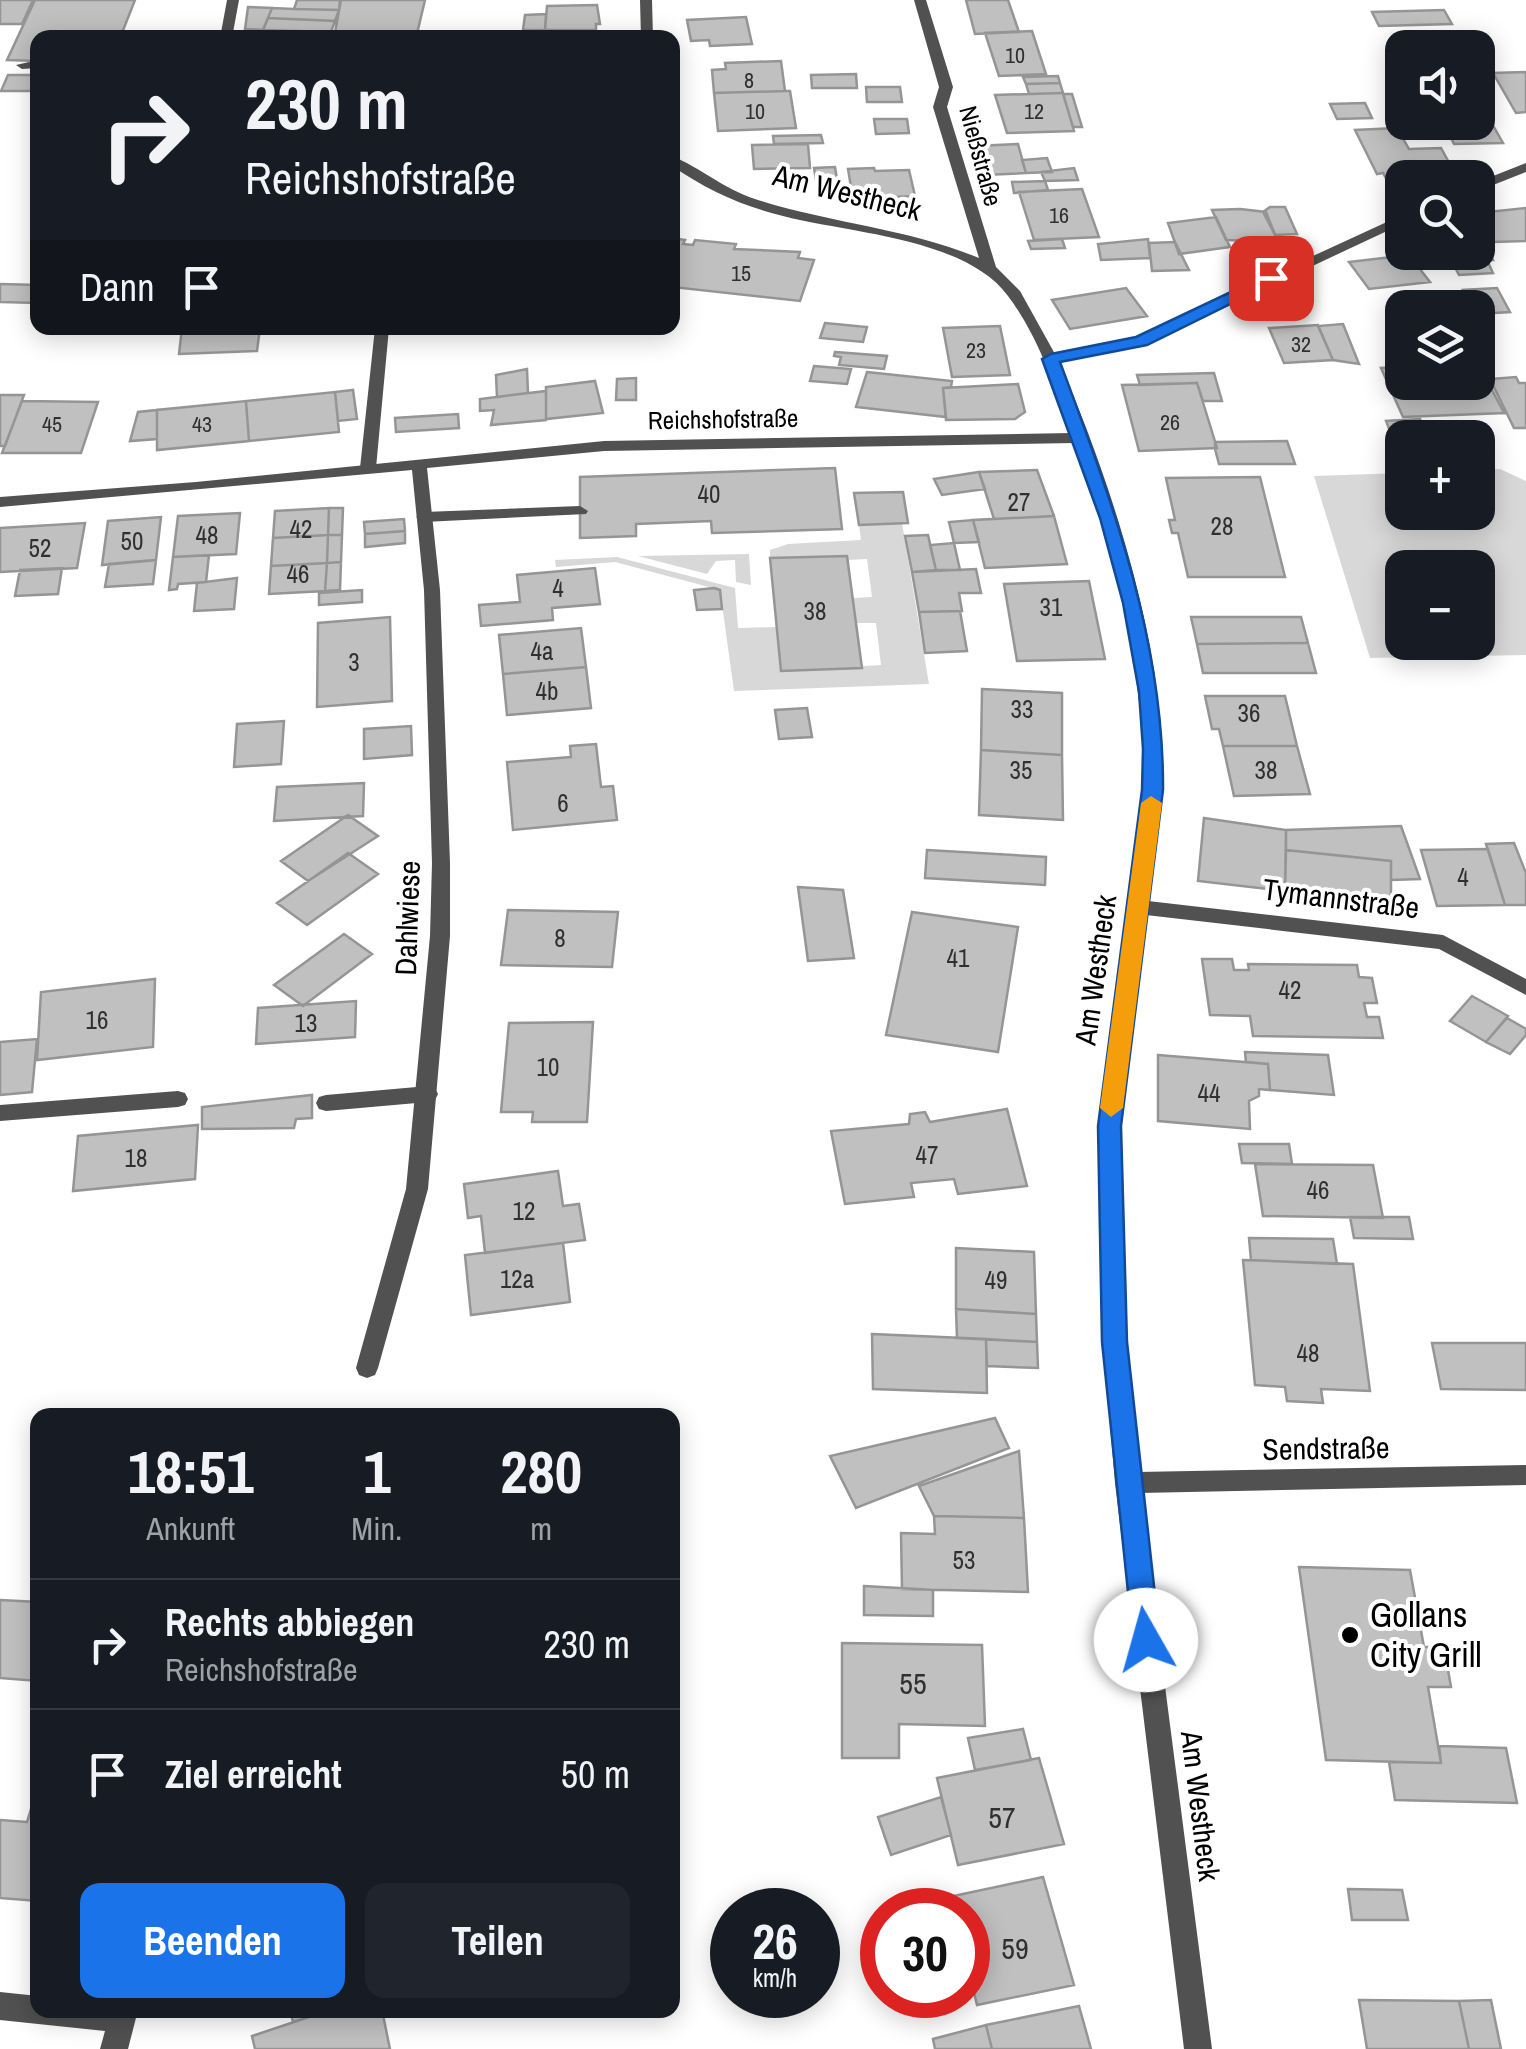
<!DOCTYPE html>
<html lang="de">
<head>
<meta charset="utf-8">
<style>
	body { margin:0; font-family:"Archivo Narrow",sans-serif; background:#20242c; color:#f1f3f6; height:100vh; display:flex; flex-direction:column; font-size:38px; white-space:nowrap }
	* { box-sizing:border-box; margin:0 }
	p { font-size:32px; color:#9ea1a6 }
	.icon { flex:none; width:55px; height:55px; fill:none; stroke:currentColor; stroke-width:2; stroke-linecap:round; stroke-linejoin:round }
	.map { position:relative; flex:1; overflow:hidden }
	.panel { position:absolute; left:30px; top:1408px; width:650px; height:610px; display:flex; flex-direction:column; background:#171b24; border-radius:20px; box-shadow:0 5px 25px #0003 }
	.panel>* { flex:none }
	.hud { position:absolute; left:30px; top:30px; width:650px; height:305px; border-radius:20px; box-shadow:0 5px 25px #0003; background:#171b24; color:#f1f3f6; overflow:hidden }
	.controls { position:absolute; left:1385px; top:30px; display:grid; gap:20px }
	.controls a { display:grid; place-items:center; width:110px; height:110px; border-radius:20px; background:#171b24; box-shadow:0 5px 25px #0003; font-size:50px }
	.speed { position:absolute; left:710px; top:1888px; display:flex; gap:20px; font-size:50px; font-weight:700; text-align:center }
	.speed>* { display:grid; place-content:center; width:130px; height:130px; border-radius:50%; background:#171b24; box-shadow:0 5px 25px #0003; line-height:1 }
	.speed small { font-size:25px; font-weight:400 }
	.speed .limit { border:15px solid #d22; background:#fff; color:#111 }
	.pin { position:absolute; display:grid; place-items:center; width:85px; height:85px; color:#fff; margin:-42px; border-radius:20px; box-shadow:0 5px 15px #0006 }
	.me { position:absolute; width:110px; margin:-55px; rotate:353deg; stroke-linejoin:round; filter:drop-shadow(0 0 8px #0008) }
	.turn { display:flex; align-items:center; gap:35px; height:210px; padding:0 50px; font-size:45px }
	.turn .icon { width:130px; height:130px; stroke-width:2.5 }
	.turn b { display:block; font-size:70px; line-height:85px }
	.then { display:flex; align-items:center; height:95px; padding:0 50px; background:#0003; gap:20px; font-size:38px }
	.eta { display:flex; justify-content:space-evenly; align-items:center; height:170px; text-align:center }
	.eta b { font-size:60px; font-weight:700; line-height:70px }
	.button { display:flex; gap:20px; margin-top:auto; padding:20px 50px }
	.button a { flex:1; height:115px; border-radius:20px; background:#1a73e8; color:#fff; font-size:40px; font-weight:700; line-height:115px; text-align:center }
	.button a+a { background:#20242c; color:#f1f3f6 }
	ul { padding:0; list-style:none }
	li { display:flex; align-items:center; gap:30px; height:130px; padding:0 50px; border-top:2px solid #363941 }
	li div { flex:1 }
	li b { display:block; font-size:38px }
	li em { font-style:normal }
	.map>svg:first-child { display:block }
</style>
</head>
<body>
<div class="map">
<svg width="1526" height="2049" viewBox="0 0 1526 2049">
	<rect width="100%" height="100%" fill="#fff"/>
	<path fill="#d8d8d8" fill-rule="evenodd" d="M1500,469L1526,481V655L1370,658L1314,476L1402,473V512H1478V470ZM1402,568H1478V642H1402Z
		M902,523L929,684L734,691L720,590L615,562L556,567L555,560L617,557L735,588L738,628L777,627L781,671L881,665L876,623H856L853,598L872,597L867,559L847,560L846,556L770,558V550L788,544L861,540L859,525Z
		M749,554L751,585L736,582L735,560L716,561L707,574L638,556Z"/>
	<path fill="#c0c0c0" stroke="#959595" stroke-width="2.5" d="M0,0H33L22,24H0Z
		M35,0H135L120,38H38V61L7,60Z
		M297,0H340L339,10L294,9Z
		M341,0H425L416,38H334Z
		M966,0H1008L1019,32L975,34Z
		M597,5L600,24H596V30H545L547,6Z
		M248,7L272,8L263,30L245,29Z
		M272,8L294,9L339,10L335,21L268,18Z
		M1444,10L1452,24L1379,26L1372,12Z
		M546,14L545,30H523L525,15Z
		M746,17L752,44L710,46L709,40L691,41L687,20Z
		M268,18L335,21L331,32L263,30Z
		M295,31L331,32H335L333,38H293Z
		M1032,31L1046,74L999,76L985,33Z
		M1463,43L1465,48L1404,44Z
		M781,61L785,91L714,93L712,70L726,69L725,63Z
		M1526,72V112L1516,113L1493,73Z
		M856,74L857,88H812L811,75Z
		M8,75H38V91H1Z
		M1058,76L1060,83L1026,84L1023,77Z
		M1060,83L1063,93L1029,94L1026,84Z
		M866,87H900L902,102H867Z
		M785,91H790L796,128L718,131L714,93Z
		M1063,93L1074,131L1007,133L995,95Z
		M1063,94H1072L1082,127H1073Z
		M1478,99L1503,143L1454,144L1443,122H1478Z
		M1365,103L1372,118L1337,119L1330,104Z
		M874,119H907L909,133L876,134Z
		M1397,128L1409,149L1441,148L1457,177L1387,180L1383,173L1377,174L1355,130Z
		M821,135L823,143L774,144L773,136Z
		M808,144L810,168L754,169L752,145Z
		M1018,144L1026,173L985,175L976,146Z
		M1047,158L1052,172L1026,173L1022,160Z
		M835,167L838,185L817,186L814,168Z
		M874,168L875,171L909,170L915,196L853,199L848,169Z
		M1074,168L1078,180L1045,181L1041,172Z
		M1045,181L1048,190L1014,193L1012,182Z
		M1082,189L1099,237L1034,240L1019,192Z
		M1270,207H1285L1297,234L1275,235L1263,212Z
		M1526,208V241L1493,242L1478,213Z
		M1240,209L1266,212L1278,242L1226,240L1212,210Z
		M1216,217L1230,247L1179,254L1168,223Z
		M1478,231L1493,260H1487L1493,273L1459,275L1451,260L1436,261L1431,252H1478Z
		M672,238L685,240L683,244L693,245L695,240L736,244L734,249L800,252L798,258L814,260L800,301L672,287Z
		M1062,239L1065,248L1031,249L1028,241Z
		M1148,239L1150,258L1101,260L1098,244Z
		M1175,242L1189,270L1152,271L1149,243Z
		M1409,255L1430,282L1369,289L1349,262Z
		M0,284L38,285V303L0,302Z
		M1126,288L1147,316L1070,329L1052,300Z
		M1497,288L1510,312L1478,314V308H1473L1463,290Z
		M825,323L867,327L863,342L820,338Z
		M1343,324L1359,364L1333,360L1318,326Z
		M1318,325L1333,360L1284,363L1269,328Z
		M1000,326L1010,375L952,377L943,328Z
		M182,328H260L257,351L179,354Z
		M835,352L887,356L884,369L839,365L841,357L834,356Z
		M1478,363L1504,413L1403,417L1381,368L1402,367V382H1478Z
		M814,366L851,369L847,384L810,381Z
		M527,369L528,393L497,397L496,375Z
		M867,372L952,381L951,387L943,388L946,417L856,407Z
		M1214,373L1222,401H1203L1197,383L1140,385L1137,375Z
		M1516,377L1519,383H1526V428H1514L1490,379Z
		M636,378V400H616L617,379Z
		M595,381L603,413L546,419V387Z
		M1197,383L1217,448L1139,451L1122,385Z
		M1018,384L1025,412L1015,419L946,420L943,388Z
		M353,390L357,419L338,421L335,392Z
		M546,391V420L491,425L494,410L480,411V399Z
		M335,392L339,432L249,441L246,401Z
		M0,395H24L5,446H0Z
		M22,401L98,402L81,453H2Z
		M246,401L249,441L157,450V410Z
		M157,410V439L130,441L138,412Z
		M458,414L459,428L396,432L395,418Z
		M1420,419L1428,438H1402V461L1386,421Z
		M1287,441L1295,464H1219L1215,449V442Z
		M835,468L842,529L712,533L711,521L636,524V536L580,538V477Z
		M1037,470L1054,516L994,519L979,472Z
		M979,472L985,489L942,495L934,479Z
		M1260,477L1285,577H1188L1178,533H1172L1169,520H1175L1166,478Z
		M903,492L908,523L859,525L854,493Z
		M329,508L328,535L273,538L275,511Z
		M329,508H343L342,535H328Z
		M240,513L236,554L173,557L178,516Z
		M1054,516L1067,564L985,568L973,520Z
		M161,517L156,560L102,565L108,521Z
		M404,519L405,531L365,534L364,522Z
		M973,520L979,542L954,543L949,522Z
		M85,523L77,568L0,572V528Z
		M405,531V543L365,547V534Z
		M328,535L327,563L271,566L273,538Z
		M328,535H342L341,562L327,563Z
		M928,535L936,570L912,572L905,536Z
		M954,543L960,570H936L930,545Z
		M209,555L206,582L178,584L177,589L169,590L173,557Z
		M847,556L862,668L781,671L770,558Z
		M156,560L153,584L105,587L109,564Z
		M341,562L340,590L325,591L327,563Z
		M327,563L325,591L269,594L271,566Z
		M62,568L58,594L15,596L20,570Z
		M595,568L600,604L552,608L553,620L481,626L479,605L520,602L517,575Z
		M976,569L981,593H959L962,611L919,612L912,572Z
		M237,578L234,609L194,611L197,583Z
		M1089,581L1105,659L1017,661L1004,584Z
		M714,588L720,590L722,609L697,610L694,590Z
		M362,590V602L319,605V593Z
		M960,611L967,651L925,653L919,612Z
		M390,617L392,701L317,707L318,623Z
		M1191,617H1301L1308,643L1197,644Z
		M581,628L586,667L503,674L499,635Z
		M1308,643L1316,673H1203L1197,644Z
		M586,667L591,708L507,715L503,674Z
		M982,689L1062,693V755L981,750Z
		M1205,696H1285L1297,746H1223L1219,729H1212Z
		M807,708L812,737L779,739L775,710Z
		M284,721L281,764L234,767L237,724Z
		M411,726L412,755L364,759V729Z
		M596,744L601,787L613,786L617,820L513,830L507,762L571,757L570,746Z
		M1223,746H1297L1310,794L1234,796Z
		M981,750L1062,755L1063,820L979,815Z
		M364,783L363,816L274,821L277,787Z
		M348,815L378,836L308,881L281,861Z
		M1204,818L1286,830L1285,891L1198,881Z
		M1401,826L1420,879L1391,880V861L1286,850V830Z
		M1514,843L1526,873V905H1505L1486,844Z
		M1488,849L1505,905L1437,906L1421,850Z
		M927,850L1046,857L1045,885L925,878Z
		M1286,850L1391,861V904L1285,891Z
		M348,853L378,874L307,925L277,903Z
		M798,887L843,890L854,958L808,961Z
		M508,910L618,912L612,967L501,965Z
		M912,912L1018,927L998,1052L886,1035Z
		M344,934L372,954L303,1006L274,985Z
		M1202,959H1232L1234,970H1249L1248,964L1357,965L1359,977L1372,978L1377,1003H1364L1367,1017H1379L1383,1038L1253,1036L1250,1016L1210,1015Z
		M155,979L153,1047L37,1060L41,992Z
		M1472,996L1508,1016L1486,1042L1450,1021Z
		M356,1001L355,1037L256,1044L258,1008Z
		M1507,1018L1526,1029V1035L1510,1054L1486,1042Z
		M593,1022L587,1122H532L533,1112H501L509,1023Z
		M37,1039L32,1092L0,1095V1042Z
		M1245,1052L1328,1055L1334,1095L1270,1090L1268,1064L1246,1062Z
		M1158,1055L1268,1064L1270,1090L1259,1089V1096L1249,1101L1250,1129L1158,1121Z
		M312,1095V1118L296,1119L294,1128L202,1129V1107Z
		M1007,1109L1027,1186L958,1194L954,1179L911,1183L914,1197L845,1204L831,1131L909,1124L910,1114L925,1112L930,1122Z
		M198,1125L195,1179L73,1191L78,1136Z
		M1239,1144H1289L1292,1164L1242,1163Z
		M1255,1164L1373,1165L1383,1218L1263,1216Z
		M558,1171L563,1206L579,1204L585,1240L485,1253L481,1216L468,1218L464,1184Z
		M1350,1217H1409L1413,1239L1354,1238Z
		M1249,1238L1333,1239L1337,1264L1251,1260Z
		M563,1243L570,1302L471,1315L465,1255Z
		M956,1248L1034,1252L1036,1314L956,1309Z
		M1243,1260L1353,1264L1370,1391L1321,1389L1323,1403L1287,1401L1285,1387L1255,1385Z
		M956,1309L1036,1314L1037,1342L957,1338Z
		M872,1334L986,1339L987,1393L873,1389Z
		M986,1339L1037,1342L1038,1368L987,1366Z
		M1432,1343H1526V1390L1441,1389Z
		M995,1418L1009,1448L856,1508L830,1456Z
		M1019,1451L1024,1518L934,1516L919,1486Z
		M934,1516L1024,1518L1028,1592L902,1589L901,1533L935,1534Z
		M1299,1567L1410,1570L1424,1647H1444L1451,1687H1428L1441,1763L1326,1760Z
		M864,1586L933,1590V1616L864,1615Z
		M0,1600L38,1602V1681L0,1678Z
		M842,1643L982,1645L985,1726L899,1724V1758H842Z
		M1023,1729L1031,1760L975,1770L968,1738Z
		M1439,1746L1506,1748L1517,1803L1395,1800L1389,1762L1441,1763Z
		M1039,1758L1064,1844L958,1865L937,1778Z
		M941,1797L951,1835L891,1855L878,1817Z
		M31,1809H38V1901L0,1898V1820L27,1822Z
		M1043,1877L1074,1985L977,2005L968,1968V1910H952L949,1897Z
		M1348,1889L1402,1890L1408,1920H1352Z
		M949,1897L952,1910H903Z
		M1359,2000L1459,2001L1469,2049H1367Z
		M1491,2000L1501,2049H1469L1459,2001Z
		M1079,2006L1091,2049H992L986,2025Z
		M290,2010H328V2011L293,2022Z
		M382,2010L390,2049H255L252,2036L330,2010Z
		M986,2025L992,2049H935L933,2039Z"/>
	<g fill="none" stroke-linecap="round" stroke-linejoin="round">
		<path fill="#515151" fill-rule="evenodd" d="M38,60V68L22,69L16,65Z
			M375,328H389L376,468L368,473L360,468Z
			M580,506L588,511L586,514L424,522L416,517L424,512Z
			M428,1086L435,1088L438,1094L435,1100L428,1102L326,1111L319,1109L316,1103L319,1097L326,1095Z"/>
		<path fill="#515151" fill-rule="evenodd" d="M227,0H239L232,38H220Z
			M640,0H652L653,38H641Z
			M914,0H926L953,87L947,107L996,267L1020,291L1055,354L1137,337L1402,215V224L1146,344L1059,362C1112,482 1168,657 1162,788C1160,826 1153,864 1148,901L1443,935L1526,979V995L1439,949L1146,915L1119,1126L1125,1342L1138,1472L1526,1465V1485L1140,1493L1212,2049H1184L1115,1483L1103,1342L1099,1126L1144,790C1144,671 1116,555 1075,443L604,451L427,468L440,590L450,863V936L428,1189L378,1368L375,1375L367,1378L359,1375L356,1368L406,1189L430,936L432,863L424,590L412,470L0,507V497L196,482L604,441L1072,433C1055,387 1038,336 1008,296C966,238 848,233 783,216C742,206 707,190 672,166V156C701,168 724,189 755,199C829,223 907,228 979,258L933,107L939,87Z
			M1526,163V172L1478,191V182Z
			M178,1091L185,1093L188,1099L185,1105L178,1107L0,1121V1105Z
			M0,1992L38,1996V2010H138L128,2049H100L105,2031L0,2020Z"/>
	</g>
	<path fill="#1a73e8" stroke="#114b97" stroke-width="2.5" d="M1271,273L1279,278L1277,281L1147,345L1060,362C1112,502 1164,639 1163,790L1121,1126L1127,1342L1160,1640L1156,1649L1146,1652L1137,1649L1133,1640L1102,1342L1098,1126L1142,790L1143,749L1139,692L1123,603L1100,518L1042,359L1051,354L1136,337Z"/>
	<path fill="#f59e0b" d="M1151,796L1162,803L1123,1108L1111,1117L1100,1108L1141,803Z"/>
	<circle fill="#000" stroke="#fff" stroke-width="4" cx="1350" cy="1635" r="10"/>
	<g text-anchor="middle" stroke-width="8" stroke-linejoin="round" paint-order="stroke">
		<g font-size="22" fill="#303030">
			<text x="1015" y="63">10</text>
			<text x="749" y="88">8</text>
			<text x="755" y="119">10</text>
			<text x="1034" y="119">12</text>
			<text x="1059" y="223">16</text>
			<text x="741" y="281">15</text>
			<text x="1301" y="352">32</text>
			<text x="976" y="358">23</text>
			<text x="1170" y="430">26</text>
			<text x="52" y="432">45</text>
			<text x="202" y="432">43</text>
		</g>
		<g font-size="25" fill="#000" stroke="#fff">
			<text transform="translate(981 156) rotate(75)" y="9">Nießstraße</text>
			<text transform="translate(723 419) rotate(-1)" y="9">Reichshofstraße</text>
		</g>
		<g font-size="25" fill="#303030">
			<text x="709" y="503">40</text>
			<text x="1019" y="511">27</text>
			<text x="1222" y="535">28</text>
			<text x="301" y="538">42</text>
			<text x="207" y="544">48</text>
			<text x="132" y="550">50</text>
			<text x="40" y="557">52</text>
			<text x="298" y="583">46</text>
			<text x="558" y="597">4</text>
			<text x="1051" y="616">31</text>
			<text x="815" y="620">38</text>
			<text x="542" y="660">4a</text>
			<text x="354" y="671">3</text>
			<text x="547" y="700">4b</text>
			<text x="1022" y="718">33</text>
			<text x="1249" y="722">36</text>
			<text x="1021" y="779">35</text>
			<text x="1266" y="779">38</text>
			<text x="563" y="812">6</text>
			<text x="1463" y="886">4</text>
			<text x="560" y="947">8</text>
			<text x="958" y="967">41</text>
			<text x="1290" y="999">42</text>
			<text x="97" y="1029">16</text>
			<text x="306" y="1032">13</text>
			<text x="548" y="1076">10</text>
			<text x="1209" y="1102">44</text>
			<text x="927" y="1164">47</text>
			<text x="136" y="1167">18</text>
			<text x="1318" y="1199">46</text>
			<text x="524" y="1220">12</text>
			<text x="517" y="1288">12a</text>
			<text x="996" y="1289">49</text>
			<text x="1308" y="1362">48</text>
			<text x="964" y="1569">53</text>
		</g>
		<g font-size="30" fill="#000" stroke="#fff">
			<text transform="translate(847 193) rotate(14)" y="10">Am Westheck</text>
			<text transform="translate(1341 899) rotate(7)" y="10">Tymannstraße</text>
			<text transform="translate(408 918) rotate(-88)" y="10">Dahlwiese</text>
			<text transform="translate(1096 970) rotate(-82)" y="10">Am Westheck</text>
			<text transform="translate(1326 1449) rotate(-1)" y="10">Sendstraße</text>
			<text transform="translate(1200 1806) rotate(83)" y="10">Am Westheck</text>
		</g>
		<g font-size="30" fill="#303030">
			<text x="913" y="1694">55</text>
			<text x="1002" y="1828">57</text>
			<text x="1015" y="1959">59</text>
		</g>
		<g font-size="35" fill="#000" stroke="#fff" text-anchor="start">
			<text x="1370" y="1627">Gollans<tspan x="1370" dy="40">City Grill</tspan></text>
		</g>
	</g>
</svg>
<div class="controls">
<a><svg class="icon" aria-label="sound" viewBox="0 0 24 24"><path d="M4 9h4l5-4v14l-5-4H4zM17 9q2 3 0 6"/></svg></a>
<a><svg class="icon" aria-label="search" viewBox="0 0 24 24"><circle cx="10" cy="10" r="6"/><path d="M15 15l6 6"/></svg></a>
<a><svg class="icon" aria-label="layers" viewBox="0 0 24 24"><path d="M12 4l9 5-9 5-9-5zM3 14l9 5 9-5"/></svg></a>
<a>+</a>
<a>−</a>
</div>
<div class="speed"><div>26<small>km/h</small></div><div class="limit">30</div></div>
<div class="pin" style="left:1271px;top:278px;background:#d93025"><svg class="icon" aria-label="arrive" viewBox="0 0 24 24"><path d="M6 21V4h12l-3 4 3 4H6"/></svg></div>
<svg class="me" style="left:1146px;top:1640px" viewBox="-20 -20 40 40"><circle r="19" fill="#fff"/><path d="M0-13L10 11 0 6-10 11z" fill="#1a73e8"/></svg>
<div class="hud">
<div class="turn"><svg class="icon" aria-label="right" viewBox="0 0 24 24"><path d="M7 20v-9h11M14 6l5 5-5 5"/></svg><div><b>230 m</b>Reichshofstraße</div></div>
<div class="then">Dann<svg class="icon" aria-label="arrive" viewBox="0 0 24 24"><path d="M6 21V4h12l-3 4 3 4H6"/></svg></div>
</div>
<section class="panel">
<div class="eta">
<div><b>18:51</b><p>Ankunft</p></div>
<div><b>1</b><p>Min.</p></div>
<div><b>280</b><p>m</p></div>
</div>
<ul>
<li><svg class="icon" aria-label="right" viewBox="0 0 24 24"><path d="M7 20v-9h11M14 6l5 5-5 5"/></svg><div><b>Rechts abbiegen</b><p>Reichshofstraße</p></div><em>230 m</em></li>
<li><svg class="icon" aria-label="arrive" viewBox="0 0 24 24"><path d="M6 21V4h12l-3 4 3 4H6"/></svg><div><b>Ziel erreicht</b></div><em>50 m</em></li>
</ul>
<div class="button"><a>Beenden</a><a>Teilen</a></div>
</section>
</div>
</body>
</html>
